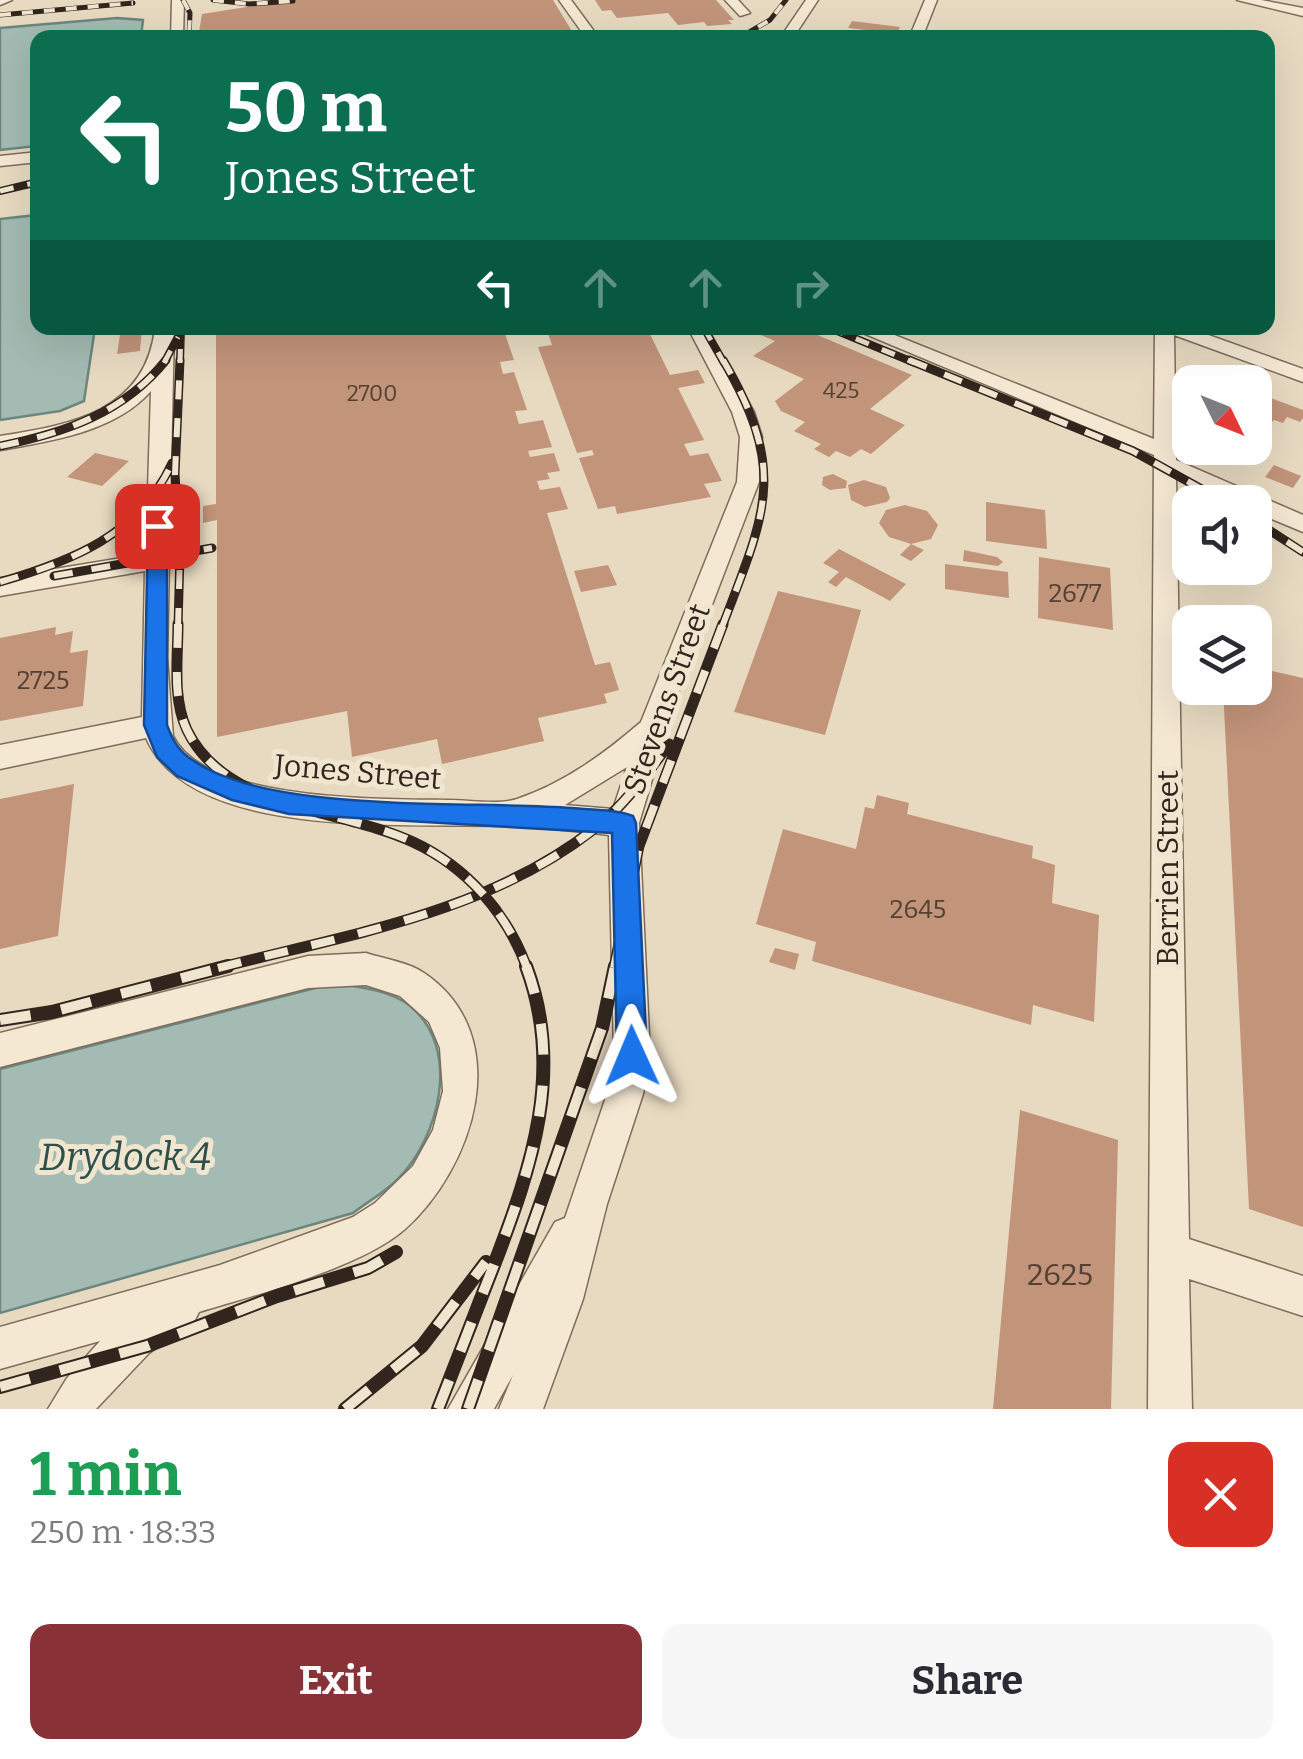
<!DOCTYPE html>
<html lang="en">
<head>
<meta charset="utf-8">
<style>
	body { margin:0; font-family:Bitter,serif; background:#f7f7f7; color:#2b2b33; height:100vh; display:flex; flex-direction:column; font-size:38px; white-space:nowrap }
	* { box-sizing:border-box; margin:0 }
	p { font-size:32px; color:#7c7c81 }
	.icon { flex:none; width:55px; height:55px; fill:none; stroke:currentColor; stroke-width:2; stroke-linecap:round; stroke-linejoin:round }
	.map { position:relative; height:1409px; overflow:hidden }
	.drawer { display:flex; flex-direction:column; background:#fff; flex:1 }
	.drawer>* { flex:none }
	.hud { position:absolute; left:30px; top:30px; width:1245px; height:305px; border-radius:20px; box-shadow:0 10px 40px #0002; background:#0b6e4f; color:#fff; overflow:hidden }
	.needle { width:65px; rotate:133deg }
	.buttons { position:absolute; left:1172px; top:365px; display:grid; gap:20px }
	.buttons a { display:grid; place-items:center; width:100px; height:100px; border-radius:20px; background:#fff; box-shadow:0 10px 40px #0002; font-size:50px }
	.pin { position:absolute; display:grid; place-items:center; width:85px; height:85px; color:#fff; margin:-42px; border-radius:20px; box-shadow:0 5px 15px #0006 }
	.me { position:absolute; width:110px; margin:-55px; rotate:359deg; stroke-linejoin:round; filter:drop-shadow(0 0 8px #0008) }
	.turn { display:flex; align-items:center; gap:35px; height:210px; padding:0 30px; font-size:45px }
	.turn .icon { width:130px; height:130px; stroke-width:2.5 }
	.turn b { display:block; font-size:70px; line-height:85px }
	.lanes { display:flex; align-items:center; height:95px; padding:0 30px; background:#0003; justify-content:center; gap:50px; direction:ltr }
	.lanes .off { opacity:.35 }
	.round { display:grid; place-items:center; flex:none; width:105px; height:105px; border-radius:20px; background:#f7f7f7 }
	.headline { display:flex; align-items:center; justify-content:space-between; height:170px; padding:0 30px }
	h1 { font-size:60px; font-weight:700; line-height:75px; color:#1e9e55 }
	.button { display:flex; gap:20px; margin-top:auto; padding:20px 30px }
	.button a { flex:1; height:115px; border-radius:20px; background:#883137; color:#fff; font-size:40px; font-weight:700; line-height:115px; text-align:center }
	.button a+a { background:#f7f7f7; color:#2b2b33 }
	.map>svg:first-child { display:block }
</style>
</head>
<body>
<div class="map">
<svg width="1303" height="1409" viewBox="0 0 1303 1409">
	<rect width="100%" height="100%" fill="#e8dac1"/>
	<path fill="#a3bbb2" stroke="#6b877f" stroke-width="2.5" d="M117,18L143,20L141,37L38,38L37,146L0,150V28Z
		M37,215L38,328H95L84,401L60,411L0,420V219Z
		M335,983C359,987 389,990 409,1005C463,1048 439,1139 397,1180C384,1193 367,1202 353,1213L0,1313V1069Z"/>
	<path fill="#c2947a" d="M292,0H553L576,38H198L202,14Z
		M595,0H716L734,20H728L732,24L707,26L704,22L678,25L668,13L617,18L611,10L602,11Z
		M852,21L900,27L895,38H862L866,30L848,28Z
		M121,328H142L140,351L117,354Z
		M216,328H503L514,360L500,362L503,374L514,372L527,410L515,411L519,424L543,420L552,447L528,451L530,457L554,453L560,471L547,473L550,479L537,481L540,490L560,487L568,509L547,513L595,665L610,662L619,690L604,694L607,703L538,718L544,741L442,764L437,739L352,757L347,711L217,737V520L203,523V506L216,504Z
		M546,328H647L670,375L698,370L705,383L678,388L704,440L684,444L690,456L708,453L722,481L704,484L711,497L617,514L615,506L598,509L579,458L594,455L592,450L577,453L538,347L552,345Z
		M744,328H801L912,375L870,409L905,425L871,454L861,449L850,457L836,451L829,457L814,449L821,444L794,431L805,422L781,411L775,401L804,379L753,356L775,341Z
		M1255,392L1303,410V418L1300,422L1287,417L1283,423L1274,420L1266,429L1255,425Z
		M95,453L129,461L102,486L67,477Z
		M1274,465L1301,476L1293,488L1265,477Z
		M833,474L847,481L846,488L830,490L822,485L823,477Z
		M864,480L886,487L890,498L887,502L865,507L851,500L848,485Z
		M986,502L1045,510L1047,549L986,541Z
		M905,505L927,511L938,525L931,539L911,544L924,550L911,561L900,555L911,544L889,537L879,523L886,510Z
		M839,549L906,584L890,601L846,577L836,587L828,582L839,572L823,563Z
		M964,550L997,557L1003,562L998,566L963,561Z
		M1039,557L1110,568L1113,630L1038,618Z
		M945,564L1008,572L1009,598L945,589Z
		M608,565L617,585L581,592L574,571Z
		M778,591L861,610L825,735L734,712Z
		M56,627L55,635L73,631L70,653L88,650L83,706L0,721V638Z
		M1255,667L1303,678V1227L1249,1209L1223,688H1255Z
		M74,784L58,936L0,949V799Z
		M877,795L909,803L907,814L1033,846L1032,858L1055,865L1052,903L1099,915L1094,1022L1033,1005L1031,1025L812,961L816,942L756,924L783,829L856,849L865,807L874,809Z
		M775,948L799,954L795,970L769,962Z
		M1020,1110L1118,1140L1111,1409H993Z"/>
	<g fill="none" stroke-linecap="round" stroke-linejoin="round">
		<g stroke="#7f6c5a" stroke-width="3">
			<path id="minor" d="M0,0H12L0,5Z
				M172,0H184L183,38H171Z
				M559,0H571L599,38H586Z
				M725,0H738L750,13L740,16Z
				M806,0H818L793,38H780Z
				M925,0H937L922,38H909Z
				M1237,0H1261L1303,8V16Z
				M38,152V162L0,166V156Z
				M155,328H174L167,658L173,736C204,802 385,799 448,800C469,800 498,805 517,799C564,783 604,754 641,722L737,482L740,437L732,412L688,328H706L754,412L762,437L759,482L677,696L639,823L650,1055L643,1094L607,1204L583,1299L543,1409H499L513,1375L494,1409H448L555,1222L565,1218L607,1094L614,1055L609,835C576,831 543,827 510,826C414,822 192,843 146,738L0,769V745L142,717L145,571L0,596V578L146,554L151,391C115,432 51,441 0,450V436C72,425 146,411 155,328ZM627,767L613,809L565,805Z
				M851,328H877L1154,439L1155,328H1189L1303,369V382L1174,335L1176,460L1303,515V532L1255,512V502H1235L1176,477L1189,1239L1303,1276V1316L1189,1279L1192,1409H1148L1154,455Z
				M366,953C384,959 408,962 424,973C517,1036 474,1168 404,1230C360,1268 255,1295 199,1312L195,1320L149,1353L96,1409H48L67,1378L100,1341L0,1369V1327L220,1265L353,1217L375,1203L413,1166L433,1130L443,1091L440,1048L429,1022L400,996L366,985L308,988L0,1067V1033L308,956Z"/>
		</g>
		<use href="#minor" fill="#f4e8d3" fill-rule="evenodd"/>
		<g stroke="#31251d" stroke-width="5">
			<path id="rail-far4" d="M183,0L190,13L189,38
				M213,0L249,4L293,1
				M0,15L133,3
				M739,38L770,20L786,0"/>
		</g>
		<g stroke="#31251d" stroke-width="8">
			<path id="rail-far3" d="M0,191L38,182
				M704,328L724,363
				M830,328L915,363
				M164,363L178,337
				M180,363L181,328"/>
		</g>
		<g stroke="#31251d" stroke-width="9">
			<path id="rail-far2" d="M909,360L1133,451L1225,502
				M0,446C64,433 124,413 166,360
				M1255,521L1303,552
				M54,576L212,548
				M0,582C72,561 139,535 172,463
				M178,627L180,553L175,474L180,360
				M722,627C765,514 789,472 723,360"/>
		</g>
		<g stroke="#31251d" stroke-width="11">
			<path id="rail-far1" d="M178,624C178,658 172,698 187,730C226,811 341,808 413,842C467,867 507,913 527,968
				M218,968C346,935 487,913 594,829C624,806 646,775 669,744
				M614,968L639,846L723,624"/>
		</g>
		<g stroke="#31251d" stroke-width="14">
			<path id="rail" d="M0,1020L52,1012L228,966
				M0,1387L147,1346L277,1296L368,1268L396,1252
				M345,1409L422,1346L486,1262
				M438,1409C457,1361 475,1313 494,1265C532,1166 565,1070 526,966
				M468,1409L602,1028L615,966"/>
		</g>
		<use href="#rail-far4" stroke="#f0e5cf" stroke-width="4" stroke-dasharray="11" stroke-linecap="butt"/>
		<use href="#rail-far3" stroke="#f0e5cf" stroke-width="5" stroke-dasharray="14" stroke-linecap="butt"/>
		<use href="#rail-far2" stroke="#f0e5cf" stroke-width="6" stroke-dasharray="19" stroke-linecap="butt"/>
		<use href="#rail-far1" stroke="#f0e5cf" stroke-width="8" stroke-dasharray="24" stroke-linecap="butt"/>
		<use href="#rail" stroke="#f0e5cf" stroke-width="10" stroke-dasharray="31" stroke-linecap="butt"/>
	</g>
	<path fill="#1a73e8" stroke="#114b97" stroke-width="2.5" d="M157,520L167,526V725C173,741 179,752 194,761C273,815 473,800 572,808C592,810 614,809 633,816L636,823L647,1056L642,1066L632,1070L622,1066L617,1056L612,833L289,814L232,800L177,776L157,757L144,725L148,526Z"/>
	<g text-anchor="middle" stroke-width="10" stroke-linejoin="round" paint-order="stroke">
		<g font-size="22" fill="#554134">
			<text x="841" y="398">425</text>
			<text x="372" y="401">2700</text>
		</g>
		<g font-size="25" fill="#554134">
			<text x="1075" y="602">2677</text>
			<text x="43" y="689">2725</text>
			<text x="918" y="918">2645</text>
		</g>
		<g font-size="30" fill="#31251d" stroke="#f0e5cf">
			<text transform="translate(667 699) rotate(-70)" y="10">Stevens Street</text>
			<text transform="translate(358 772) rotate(5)" y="10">Jones Street</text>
			<text transform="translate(1168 868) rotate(-90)" y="10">Berrien Street</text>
		</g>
		<g font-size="30" fill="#554134">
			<text x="1060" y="1285">2625</text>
		</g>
		<g font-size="38" font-style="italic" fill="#2e4f4b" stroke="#f0e5cf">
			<text x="125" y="1170">Drydock 4</text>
		</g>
	</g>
</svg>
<div class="buttons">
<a><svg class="needle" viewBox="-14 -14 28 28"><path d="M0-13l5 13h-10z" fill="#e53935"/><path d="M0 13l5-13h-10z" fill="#7c7c81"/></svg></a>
<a><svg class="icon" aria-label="sound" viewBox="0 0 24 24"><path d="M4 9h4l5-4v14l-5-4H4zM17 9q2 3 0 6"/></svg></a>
<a><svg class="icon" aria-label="layers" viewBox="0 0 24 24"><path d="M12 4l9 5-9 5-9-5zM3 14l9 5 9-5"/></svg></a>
</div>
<div class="pin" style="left:157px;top:526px;background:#d93025"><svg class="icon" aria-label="arrive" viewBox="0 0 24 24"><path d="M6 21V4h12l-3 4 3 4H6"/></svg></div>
<svg class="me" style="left:632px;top:1056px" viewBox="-20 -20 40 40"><path d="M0-17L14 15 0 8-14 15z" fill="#1a73e8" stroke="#fff" stroke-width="4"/></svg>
<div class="hud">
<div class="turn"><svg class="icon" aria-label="left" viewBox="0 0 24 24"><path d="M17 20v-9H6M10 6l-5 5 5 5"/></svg><div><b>50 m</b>Jones Street</div></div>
<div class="lanes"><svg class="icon" aria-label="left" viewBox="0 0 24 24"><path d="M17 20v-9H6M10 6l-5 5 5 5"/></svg><svg class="icon off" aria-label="ahead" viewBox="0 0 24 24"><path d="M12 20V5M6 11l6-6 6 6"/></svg><svg class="icon off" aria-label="ahead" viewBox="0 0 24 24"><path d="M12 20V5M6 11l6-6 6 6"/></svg><svg class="icon off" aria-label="right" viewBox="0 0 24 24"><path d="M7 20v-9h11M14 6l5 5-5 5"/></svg></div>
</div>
</div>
<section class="drawer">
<div class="headline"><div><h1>1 min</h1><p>250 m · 18:33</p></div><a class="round" style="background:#d93025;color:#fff"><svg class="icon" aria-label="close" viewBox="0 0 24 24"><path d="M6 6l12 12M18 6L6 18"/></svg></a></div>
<div class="button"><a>Exit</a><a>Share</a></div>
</section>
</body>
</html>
